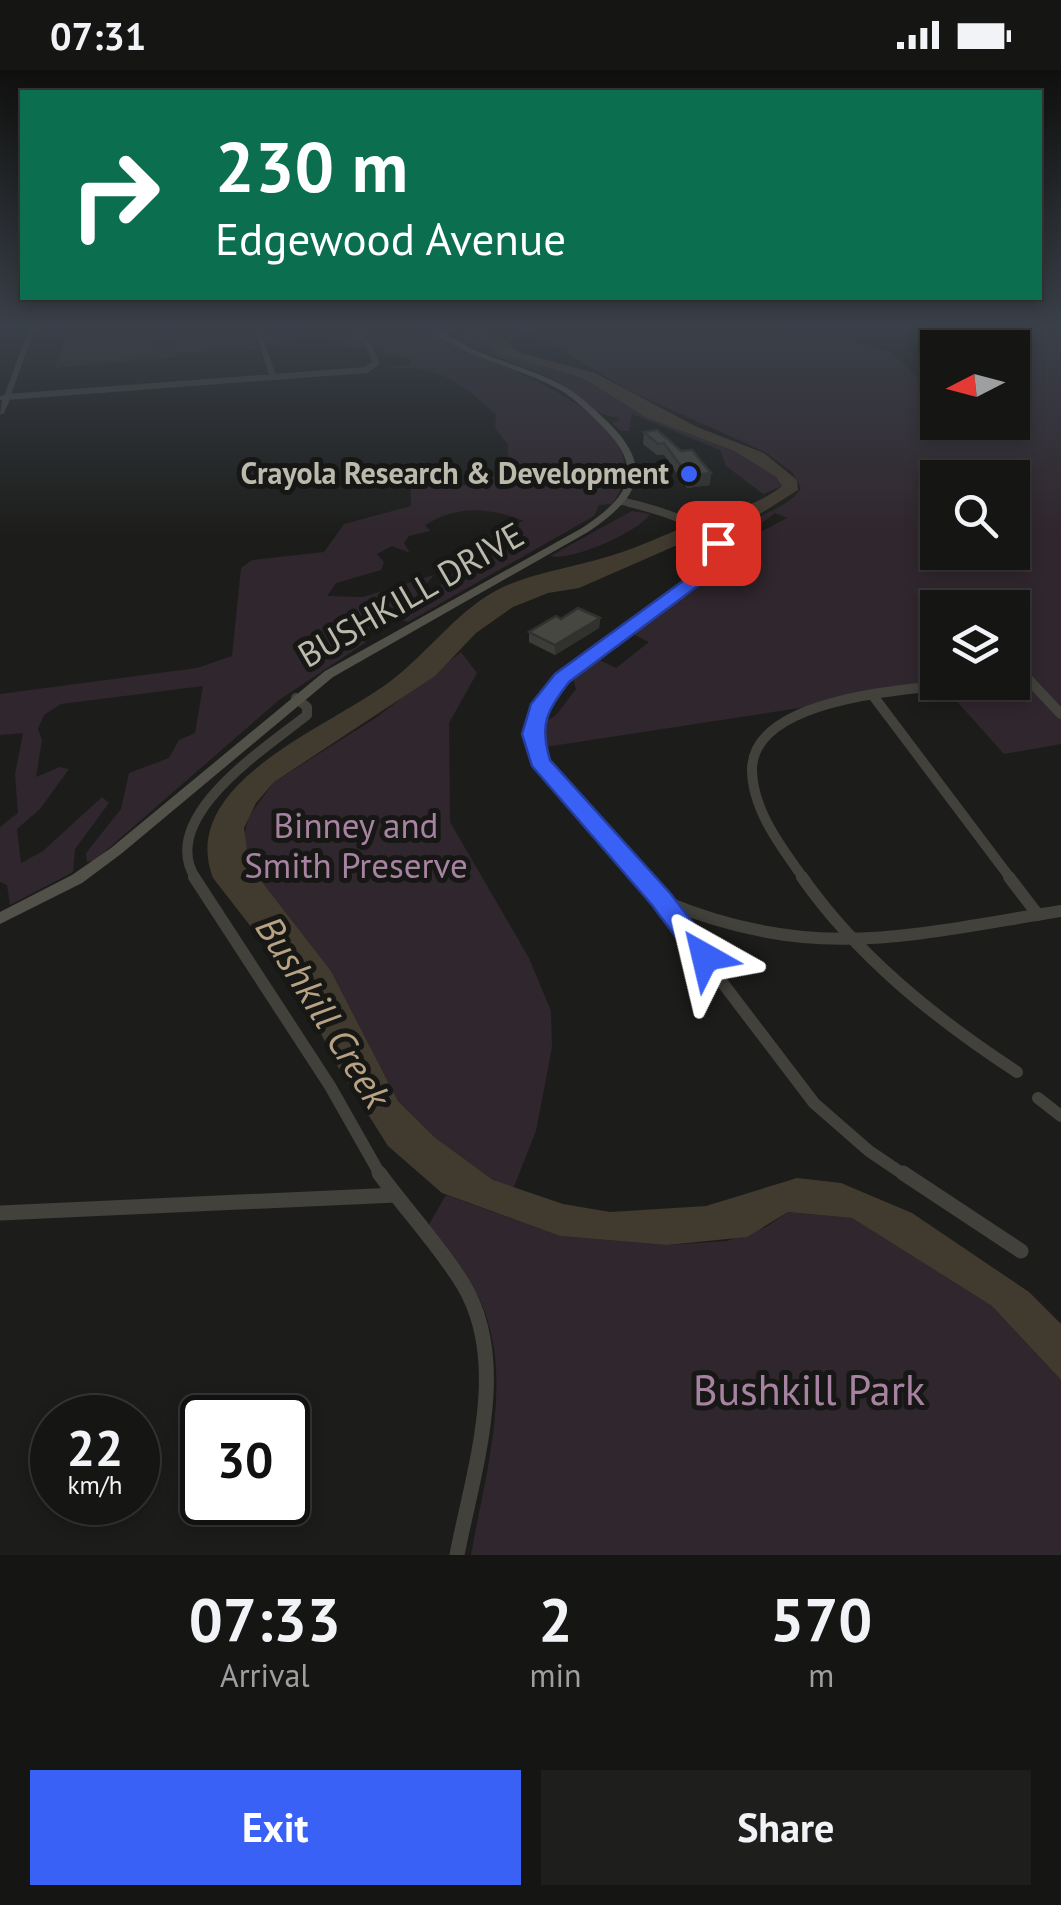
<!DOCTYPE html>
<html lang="en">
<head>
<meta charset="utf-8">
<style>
	body { margin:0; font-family:"PT Sans",sans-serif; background:#1e1f1d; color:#f1f3f6; height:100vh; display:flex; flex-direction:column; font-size:38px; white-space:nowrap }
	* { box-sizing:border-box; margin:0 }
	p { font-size:32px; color:#9d9fa0 }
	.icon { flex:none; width:55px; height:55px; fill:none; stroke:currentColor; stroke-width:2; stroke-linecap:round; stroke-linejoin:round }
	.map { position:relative; height:1485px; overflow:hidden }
	.sheet { display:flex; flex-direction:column; background:#151614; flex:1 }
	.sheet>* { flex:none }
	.guide { position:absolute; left:20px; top:20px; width:1022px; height:210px; border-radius:0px; box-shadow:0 5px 15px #0003,0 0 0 2px #343534; background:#0b6e4f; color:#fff; overflow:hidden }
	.needle { width:65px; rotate:264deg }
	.fabs { position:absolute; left:920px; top:260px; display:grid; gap:20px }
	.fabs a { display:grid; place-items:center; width:110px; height:110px; border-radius:0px; background:#151614; box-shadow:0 5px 15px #0003,0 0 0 2px #343534; font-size:50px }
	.speed { position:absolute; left:30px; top:1325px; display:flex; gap:20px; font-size:50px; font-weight:700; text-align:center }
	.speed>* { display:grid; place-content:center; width:130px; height:130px; border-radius:50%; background:#151614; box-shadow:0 5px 15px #0003,0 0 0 2px #343534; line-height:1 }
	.speed small { font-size:25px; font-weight:400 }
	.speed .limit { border:5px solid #111; border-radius:15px; background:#fff; color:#111 }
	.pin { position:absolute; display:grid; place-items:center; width:85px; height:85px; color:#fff; margin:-42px; border-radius:20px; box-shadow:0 5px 15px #0006 }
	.me { position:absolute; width:110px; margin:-55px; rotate:323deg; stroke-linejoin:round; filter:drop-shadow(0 0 8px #0008) }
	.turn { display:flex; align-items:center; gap:35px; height:210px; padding:0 30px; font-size:45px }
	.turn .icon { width:130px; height:130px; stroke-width:2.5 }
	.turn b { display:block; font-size:70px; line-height:85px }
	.eta { display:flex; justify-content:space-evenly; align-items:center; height:170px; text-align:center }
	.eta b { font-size:60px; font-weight:700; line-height:70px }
	.action { display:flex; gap:20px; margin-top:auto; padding:20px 30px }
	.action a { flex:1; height:115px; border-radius:0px; background:#3961f6; color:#fff; font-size:40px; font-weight:700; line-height:115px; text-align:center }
	.action a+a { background:#1e1f1d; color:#f1f3f6 }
	.status { display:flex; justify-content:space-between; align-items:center; height:70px; padding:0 50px; background:#151614; direction:ltr }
	.status svg { height:28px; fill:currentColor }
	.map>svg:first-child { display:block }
</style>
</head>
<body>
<div class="status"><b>07:31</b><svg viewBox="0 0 49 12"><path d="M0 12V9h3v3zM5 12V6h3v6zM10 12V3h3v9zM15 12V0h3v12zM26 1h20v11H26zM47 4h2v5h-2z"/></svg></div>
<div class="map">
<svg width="1061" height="1485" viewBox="0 0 1061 1485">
	<rect width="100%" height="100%" fill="#1c1d1a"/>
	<path fill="#292a26" d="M69,258H172L177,287L55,298Z"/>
	<path fill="#30262d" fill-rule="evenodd" d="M69,258H153L155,282L137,288L58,293Z
		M172,258H252L259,280L176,283Z
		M259,258L296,262L301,258H348L366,277C343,282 340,269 323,265C303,261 287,272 268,277Z
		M359,258C377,258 403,254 420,258C435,262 453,275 468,282C520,303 669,357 612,434L599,435L594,446L408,552L403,551L500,458L524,451C489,437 458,435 425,455L430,461L409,466L404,473L410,483L392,476L377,484L384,492L381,500L336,513L327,526L363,527L434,505L412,531L370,557L365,573L279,630L94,791L87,792L86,783L121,739L129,703L169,688L179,670L195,663L203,616L61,634L44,645L38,659L42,670L36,707L60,697L69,699L40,739L17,759L21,793L43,781L102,727L109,733L75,779L73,802L10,835L7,815L0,812V757L18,743L15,704L23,663L0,665V624L197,598L232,586L241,498L252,490L324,482L344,454L411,436L410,400L415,396L447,400L454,418L508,403V375L495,358L496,345C456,308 436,294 380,299L410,294V289L379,283Z
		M445,258H464L481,273L584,308L647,348L734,381L776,407L782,416L763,424L726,396L720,380L632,344L629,361H621L612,353L619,350L617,347C596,348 577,323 558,312C522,292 477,286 445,258Z
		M523,258H788L889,281L919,309L937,308L938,352H1012V278L965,277L930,258H1061V674L1004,684L943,616L545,677L540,655L556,645L576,619L573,608L597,589L616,598L649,572L631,563L720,496L725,480L787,448L775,443C759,457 730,470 711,462C736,456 788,440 801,418L793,403L765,382L632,322ZM938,408H1012V482H938ZM938,538H1012V612H938Z
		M632,441L650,444C638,463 569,492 550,486Z
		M461,582L477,603L449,653L450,752L529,888L551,941L552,977L536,1061L513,1119L493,1110L434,1068L398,1031L331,901L249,795L243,770L249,746L274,712L377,647Z
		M446,1125L560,1166L667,1175L727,1171L766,1157L788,1142L852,1148L992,1236L1061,1310V1485H471C484,1409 513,1315 484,1240C473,1209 448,1182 428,1156Z"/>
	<path fill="#413a2f" d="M464,258H486L521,283L595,303L697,357L764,383L797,410L798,420L749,451L691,469L579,518L548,523L513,537L476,563L435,606L274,712L256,733L244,758L249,795L331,901L398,1031L434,1067L493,1110L563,1134L610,1142L706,1136L797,1108L841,1113L912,1143L1029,1222L1061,1254V1310L992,1236L852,1148L788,1142L747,1167L667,1175L560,1166L442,1123L388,1076L335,992L298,917L213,808C176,712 333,656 392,610C431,580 459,538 503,517C539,501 576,497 613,485C640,477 665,464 691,455C722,443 756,437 782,416L776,407L734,381L647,348L583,308L498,283Z"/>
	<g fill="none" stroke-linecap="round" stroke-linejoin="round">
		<path stroke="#42413b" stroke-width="6" d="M32,258L7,327L366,300L376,293L368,273L352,258
			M257,258L273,307"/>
		<path stroke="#42413b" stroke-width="8" d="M597,579L719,490C715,451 654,440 622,431"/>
		<path stroke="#42413b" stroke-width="10" d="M601,576L567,604L545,631L534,660L540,691L644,809
			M1012,609L1027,608L1061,644
			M874,627L1011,809
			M196,809C155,747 269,676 307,645V637L296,628
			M804,809C782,778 752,740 752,699C754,621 933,618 988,612"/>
		<path stroke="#42413b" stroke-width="12" d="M194,807L330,1016L381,1106
			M642,807L814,1033L869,1081L906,1106
			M802,807C858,887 936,949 1017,1002
			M1009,807L1038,845
			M666,832C814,893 910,865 1061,841
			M1038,1028L1061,1046"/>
		<path stroke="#42413b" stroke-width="15" d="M379,1103C406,1140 439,1175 463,1214C511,1293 473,1401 457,1485
			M903,1103L1021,1181
			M0,1143L396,1125"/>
		<path fill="#42413b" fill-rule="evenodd" d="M7,325L11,327L4,343L0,345L2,330H0V326Z"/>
		<path fill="#525149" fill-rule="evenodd" d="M426,258C441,258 466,277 482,283C510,295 541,302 567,318C582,327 596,341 609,353C656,400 637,429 588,462L333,607L121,784L82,813L0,854V842L72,805L111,778L325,601L582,458C629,427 647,400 601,355C589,343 575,329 560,320C517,296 466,289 426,258Z"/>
	</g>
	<path fill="#3c3d38" d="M657,360L710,415L687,418L664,385H657L643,374L644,362Z
		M600,548L599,558L555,585L529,572V562L561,549Z"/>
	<path fill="#31322e" d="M711,403L710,415L687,418L688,406Z
		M600,548L599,558L555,585V575Z"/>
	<path fill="#464741" stroke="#31322e" stroke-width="2.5" d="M657,360L681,381L692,380L711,403L688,406L664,373L658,374L644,362Z
		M578,538L600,548L555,575L529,562L556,546L561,549Z"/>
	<linearGradient id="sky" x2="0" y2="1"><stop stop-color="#0f100e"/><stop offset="0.55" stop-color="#3a4049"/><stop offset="1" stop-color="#3a4049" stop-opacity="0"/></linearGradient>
	<rect width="1061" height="466" fill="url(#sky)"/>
	<path fill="#3961f6" stroke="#253fa0" stroke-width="2.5" d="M712,469H723L729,482L722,498L569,612C547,641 539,654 550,690L670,823L714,880L718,887L714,894H696L652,835L532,696L522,664L531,634L555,604L709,492Z"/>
	<circle fill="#3961f6" stroke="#171815" stroke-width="4" cx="689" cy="404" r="10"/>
	<g text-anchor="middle" stroke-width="10" stroke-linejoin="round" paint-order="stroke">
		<g font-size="30" font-weight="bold" fill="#bcb9ad" stroke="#171815" text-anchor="end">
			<text x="669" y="414">Crayola Research &amp; Development</text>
		</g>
		<g font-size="35" fill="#bcb9ad" stroke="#171815">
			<text transform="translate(411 525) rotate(-30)" y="12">BUSHKILL DRIVE</text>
		</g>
		<g font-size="35" fill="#a783a1" stroke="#171815">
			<text x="356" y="768">Binney and<tspan x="356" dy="40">Smith Preserve</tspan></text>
		</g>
		<g font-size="38" font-style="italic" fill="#b7a284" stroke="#171815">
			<text transform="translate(323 942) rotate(58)" y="13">Bushkill Creek</text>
		</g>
		<g font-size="42" fill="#a783a1" stroke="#171815">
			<text x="809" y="1335">Bushkill Park</text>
		</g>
	</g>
</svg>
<div class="fabs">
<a><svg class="needle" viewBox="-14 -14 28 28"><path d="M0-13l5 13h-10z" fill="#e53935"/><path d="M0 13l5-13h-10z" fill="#9d9fa0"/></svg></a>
<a><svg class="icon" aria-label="search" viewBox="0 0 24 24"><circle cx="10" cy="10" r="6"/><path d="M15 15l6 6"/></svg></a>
<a><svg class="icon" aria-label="layers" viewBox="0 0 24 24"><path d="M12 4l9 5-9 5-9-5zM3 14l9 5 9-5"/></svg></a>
</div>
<div class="speed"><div>22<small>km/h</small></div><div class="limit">30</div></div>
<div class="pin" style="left:718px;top:473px;background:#d93025"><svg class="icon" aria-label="arrive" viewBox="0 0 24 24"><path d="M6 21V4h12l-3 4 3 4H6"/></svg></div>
<svg class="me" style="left:705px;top:887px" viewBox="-20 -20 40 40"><path d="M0-17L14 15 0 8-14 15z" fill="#3961f6" stroke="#fff" stroke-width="4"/></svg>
<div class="guide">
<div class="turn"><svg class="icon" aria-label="right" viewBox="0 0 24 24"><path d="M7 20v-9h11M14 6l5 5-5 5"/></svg><div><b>230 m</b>Edgewood Avenue</div></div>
</div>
</div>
<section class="sheet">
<div class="eta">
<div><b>07:33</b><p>Arrival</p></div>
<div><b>2</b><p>min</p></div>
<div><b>570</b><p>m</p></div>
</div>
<div class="action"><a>Exit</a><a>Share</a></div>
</section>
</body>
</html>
